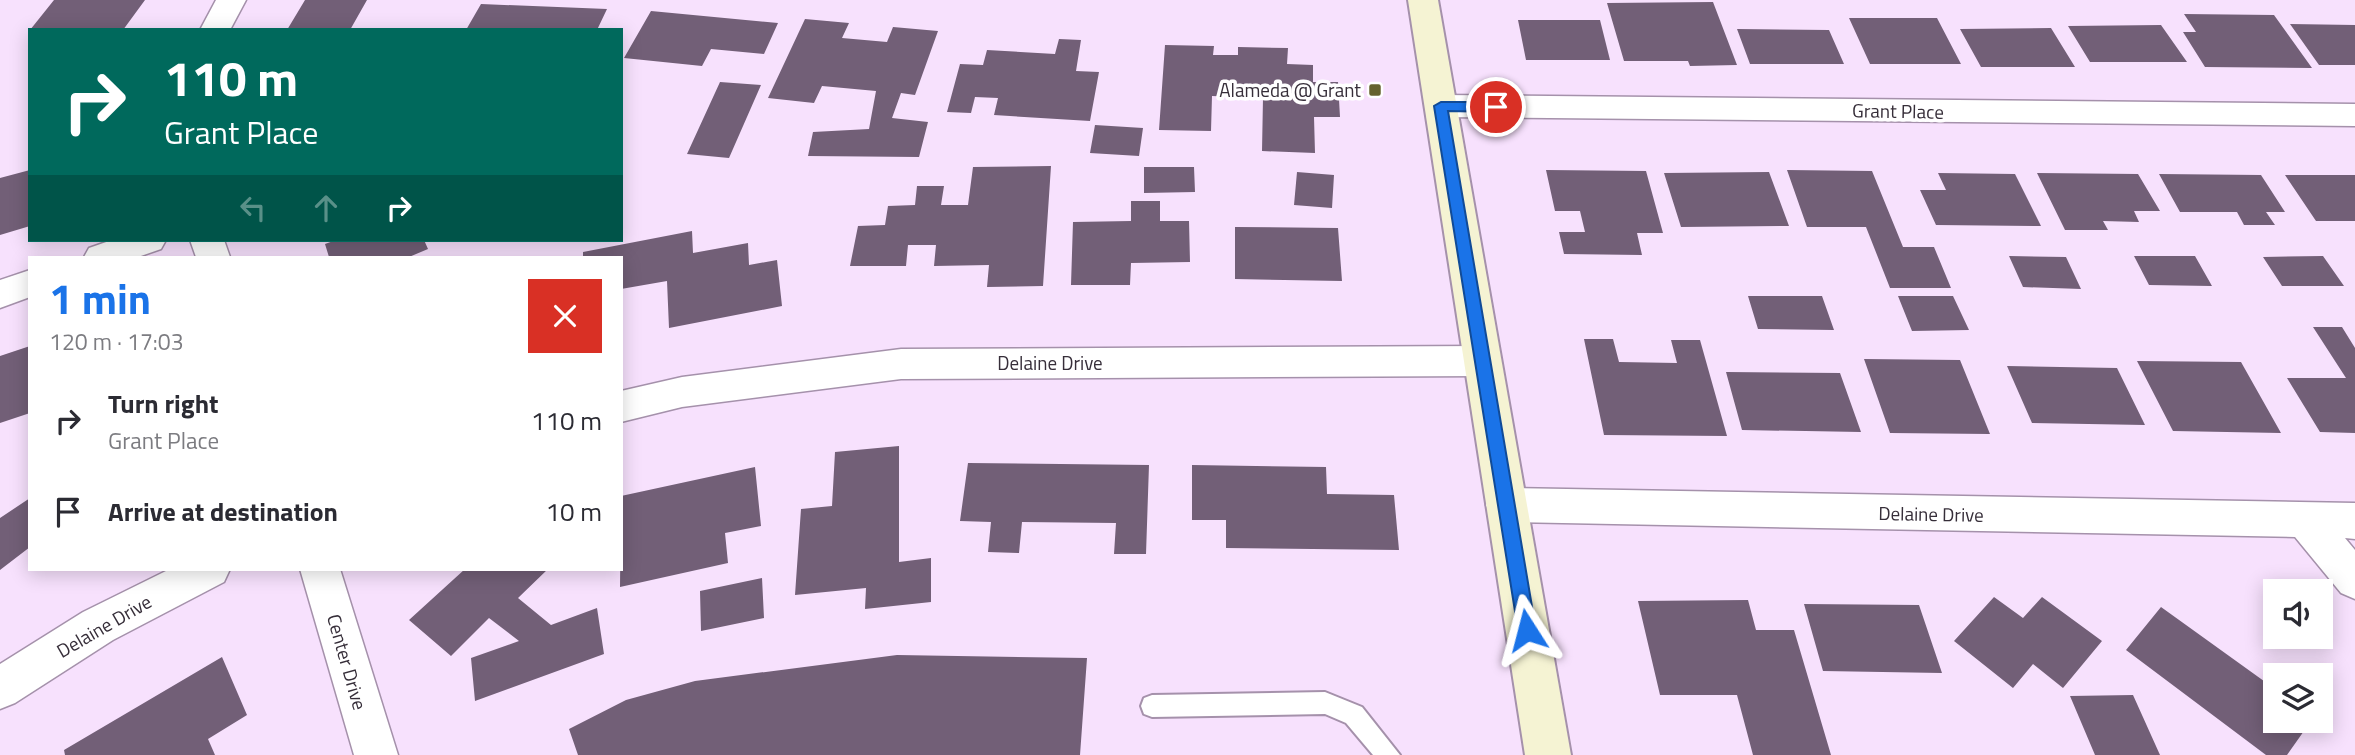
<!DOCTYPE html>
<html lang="en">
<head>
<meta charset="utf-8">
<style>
	body { margin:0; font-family:"Titillium Web",sans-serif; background:#f2f2f3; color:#2b2b33; height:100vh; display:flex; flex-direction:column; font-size:26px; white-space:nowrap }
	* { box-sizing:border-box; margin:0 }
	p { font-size:23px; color:#7c7c81 }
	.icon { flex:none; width:38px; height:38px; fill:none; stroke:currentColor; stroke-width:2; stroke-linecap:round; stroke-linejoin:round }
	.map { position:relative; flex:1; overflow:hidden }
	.sheet { position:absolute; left:28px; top:256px; width:595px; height:315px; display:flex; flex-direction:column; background:#fff; border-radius:0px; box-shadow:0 4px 18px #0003 }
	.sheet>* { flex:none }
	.guide { position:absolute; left:28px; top:28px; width:595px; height:214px; border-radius:0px; box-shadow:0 4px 18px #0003; background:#00695c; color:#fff; overflow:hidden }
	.tools { position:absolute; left:2263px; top:579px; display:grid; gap:14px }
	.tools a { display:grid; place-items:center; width:70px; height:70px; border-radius:0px; background:#fff; box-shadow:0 4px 18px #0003; font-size:35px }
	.pin { position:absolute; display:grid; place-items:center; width:60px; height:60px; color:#fff; margin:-30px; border:4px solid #fff; border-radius:50%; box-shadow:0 2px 7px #0007 }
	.me { position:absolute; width:77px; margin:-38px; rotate:351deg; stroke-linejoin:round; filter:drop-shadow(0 0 5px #0008) }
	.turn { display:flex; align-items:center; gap:24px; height:147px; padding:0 21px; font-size:32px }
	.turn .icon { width:91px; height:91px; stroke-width:2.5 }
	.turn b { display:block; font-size:49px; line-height:60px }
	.lanes { display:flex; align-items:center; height:66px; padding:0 21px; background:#0003; justify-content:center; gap:35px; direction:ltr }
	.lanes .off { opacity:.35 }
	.round { display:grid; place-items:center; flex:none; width:74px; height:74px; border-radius:0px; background:#f2f2f3 }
	.overview { display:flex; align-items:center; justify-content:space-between; height:119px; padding:0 21px }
	h1 { font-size:42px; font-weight:700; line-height:52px; color:#1a73e8 }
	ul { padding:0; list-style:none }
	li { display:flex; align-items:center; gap:21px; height:91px; padding:0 21px }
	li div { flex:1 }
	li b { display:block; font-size:26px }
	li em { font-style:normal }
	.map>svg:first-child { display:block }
</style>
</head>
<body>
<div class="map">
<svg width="2355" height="755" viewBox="0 0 2355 755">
	<rect width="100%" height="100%" fill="#f7e1fd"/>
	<path fill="#725f77" d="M54,0H145L123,30H30Z
		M305,0H367L350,30H287Z
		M1713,2L1737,65L1690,66L1688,61H1624L1607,3Z
		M481,4L607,9L597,30H466Z
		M651,11L778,23L764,54L711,49L702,66L624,58Z
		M2184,14L2274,15L2312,68L2205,67L2183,32H2196Z
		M1849,18H1937L1961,64H1870Z
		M805,19L849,23L842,38L887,42L893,27L938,31L915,95L901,93L892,118L928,122L919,157L808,156L813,132L869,129L876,91L822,86L814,103L768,98Z
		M1518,20H1600L1610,60H1526Z
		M2290,24L2355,25V65H2319Z
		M2161,25L2187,62H2090L2068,26Z
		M2051,28L2075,67H1981L1960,29Z
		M1737,29L1829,30L1844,64H1750Z
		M1059,39L1081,40L1076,71L1099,72L1090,121L994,115L998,98L975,97L971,113L947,112L960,64L983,65L987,50L1055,54Z
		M1165,45L1214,46L1213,55H1238V47L1288,48L1287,64L1313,65V82H1338L1340,117H1314L1315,153L1262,151L1263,98L1212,96L1211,131L1159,130Z
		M720,82L761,85L729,158L687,154Z
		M1095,125L1143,128L1139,156L1090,153Z
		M1051,166L1043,286L987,287L989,265L934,266L936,245H908L906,266H850L858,226L885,225L888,206L915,205L917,186H944L941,205H968L973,167Z
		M1144,167H1194L1195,192L1144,193Z
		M30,170V226L0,235V178Z
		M1546,170L1646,171L1663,233H1637L1642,255L1564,254L1559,232H1585L1580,211H1555Z
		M1787,170L1872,171L1903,247H1934L1951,288H1890L1866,227H1807Z
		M1297,172L1334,175L1332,208L1294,205Z
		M1769,172L1789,226L1681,227L1664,173Z
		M1938,173L2015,174L2041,226L1936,225L1920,190H1946Z
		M2037,173L2138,174L2160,211H2134L2139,222L2103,221L2108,230H2065Z
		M2159,174L2261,175L2285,212H2266L2275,225H2244L2237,212H2180Z
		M2285,175H2355V221H2316Z
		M1131,201H1160V221H1189L1190,262L1131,263L1130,285H1071L1073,222L1131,221Z
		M1235,227L1338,228L1342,281L1235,279Z
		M692,231L693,253L748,243L749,265L777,260L782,306L669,328L667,281L621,289V257H583V252Z
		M336,240H424L428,249L409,257H329L325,244Z
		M2009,256L2066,257L2081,289L2023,287Z
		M2134,256H2195L2212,286L2149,285Z
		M2323,256L2344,286H2282L2263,257Z
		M1748,296H1822L1834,330L1758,329Z
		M1898,296H1953L1969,330L1912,331Z
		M2313,327H2342L2355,348V433L2320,432L2287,378H2346Z
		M1584,339H1613L1619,362L1677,363L1671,340H1700L1727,436L1604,435Z
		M30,346V413L0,423V356Z
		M1864,359L1960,360L1990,434L1890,433Z
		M2137,361L2241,362L2281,433L2173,431Z
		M2007,366L2117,368L2145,425L2032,423Z
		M1726,372L1840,373L1861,432L1742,430Z
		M899,446V562L931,558V602L865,609L866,588L795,595L801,509L832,506L835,452Z
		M968,463L1149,465L1146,554H1114L1116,523L1022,522L1019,553L988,552L991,522L960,521Z
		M1192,465L1326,467L1327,494L1394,495L1399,550L1226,548V520H1192Z
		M755,467L761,526L725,533L728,563L620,587L621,496Z
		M30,498V547L0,570V518Z
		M465,569H548L518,598L551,625L597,608L604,654L475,701L471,658L519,641L489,618L451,656L409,620Z
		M762,578L764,618L701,631L700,591Z
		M1994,597L2023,618L2042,597L2102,641L2063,688L2033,664L2013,688L1954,641Z
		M1748,600L1756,630H1794L1831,755H1753L1737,695H1660L1638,601Z
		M1804,604L1919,605L1942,673L1823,671Z
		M2161,607L2275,689V721H2311L2287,755H2266L2126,650Z
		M897,655L1087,658L1080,755H578L569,729L626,700L695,681Z
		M222,657L247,715L208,739L215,755H65L64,750Z
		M2133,695L2160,755H2095L2070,696Z"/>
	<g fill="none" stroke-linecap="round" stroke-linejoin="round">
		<g stroke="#a591ab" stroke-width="4">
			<path id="lane" d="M1325,692L1362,707L1400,755H1373L1346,723L1325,714L1152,717L1144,714L1141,706L1144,698L1152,695Z"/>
		</g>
		<g stroke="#a591ab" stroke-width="3">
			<path id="street" d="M216,0H246L230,30H200Z
				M1441,95L2355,104V126L1441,117L1430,114L1425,106L1430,98Z
				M112,240H166L161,249L138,257H84L89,248Z
				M190,240H224L230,257H196Z
				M30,270V297L0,308V280Z
				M1483,346L1496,351L1501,361L1496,371L1483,376L901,379L682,407L621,422V391L682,377L901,349Z
				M1506,488L2355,503V539L2345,538L2355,550V599L2341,593L2295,537L1506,522L1492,517L1486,505L1492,493Z
				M170,569H230L224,582L113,640L15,703L0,709V664L83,612Z
				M300,569H340L398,755H354Z"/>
		</g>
		<g stroke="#a591ab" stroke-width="4">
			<path id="secondary" d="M1408,0H1438L1571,755H1525Z"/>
		</g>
		<use href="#lane" fill="#fff" fill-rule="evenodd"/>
		<use href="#street" fill="#fff" fill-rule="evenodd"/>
		<use href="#secondary" fill="#f5f3d3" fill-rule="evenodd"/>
	</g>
	<path fill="#1a73e8" stroke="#114b97" stroke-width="2" d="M1441,102H1496L1503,107L1496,112L1448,111L1536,630L1533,636L1527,639L1521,636L1518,630L1434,106Z"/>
	<rect fill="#65622e" stroke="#fff" stroke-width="2.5" x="1368" y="83" width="14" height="14" rx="3.5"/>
	<g text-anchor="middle" stroke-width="7" stroke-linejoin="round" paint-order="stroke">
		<g font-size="19" fill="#362e39" stroke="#fff" text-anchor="end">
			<text x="1361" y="97">Alameda @ Grant</text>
		</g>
		<g font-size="19" fill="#362e39" stroke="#fff">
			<text transform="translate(1898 111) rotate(1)" y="7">Grant Place</text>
			<text x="1050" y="370">Delaine Drive</text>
			<text transform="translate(1931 514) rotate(1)" y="7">Delaine Drive</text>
			<text transform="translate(104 626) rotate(-30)" y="7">Delaine Drive</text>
			<text transform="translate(347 662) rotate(74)" y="7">Center Drive</text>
		</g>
	</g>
</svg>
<div class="tools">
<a><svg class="icon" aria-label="sound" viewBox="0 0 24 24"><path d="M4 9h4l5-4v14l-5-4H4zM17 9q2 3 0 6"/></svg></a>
<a><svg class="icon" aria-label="layers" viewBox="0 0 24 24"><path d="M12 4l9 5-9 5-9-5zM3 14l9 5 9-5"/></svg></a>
</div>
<div class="pin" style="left:1496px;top:107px;background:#d93025"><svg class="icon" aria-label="arrive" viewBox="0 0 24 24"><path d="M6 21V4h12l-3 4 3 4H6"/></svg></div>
<svg class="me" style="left:1527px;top:630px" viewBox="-20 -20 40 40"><path d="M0-17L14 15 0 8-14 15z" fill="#1a73e8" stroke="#fff" stroke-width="4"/></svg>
<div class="guide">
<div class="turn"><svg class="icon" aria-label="right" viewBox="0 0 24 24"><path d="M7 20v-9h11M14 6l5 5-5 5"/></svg><div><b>110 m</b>Grant Place</div></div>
<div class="lanes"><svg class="icon off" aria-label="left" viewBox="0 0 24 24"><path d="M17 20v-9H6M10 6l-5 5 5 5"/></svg><svg class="icon off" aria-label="ahead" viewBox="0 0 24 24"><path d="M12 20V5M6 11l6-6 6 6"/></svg><svg class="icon" aria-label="right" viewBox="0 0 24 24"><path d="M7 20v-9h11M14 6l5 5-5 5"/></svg></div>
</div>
<section class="sheet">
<div class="overview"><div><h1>1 min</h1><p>120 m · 17:03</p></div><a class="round" style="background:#d93025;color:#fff"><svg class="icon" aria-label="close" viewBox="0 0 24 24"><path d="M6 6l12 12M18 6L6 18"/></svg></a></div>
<ul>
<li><svg class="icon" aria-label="right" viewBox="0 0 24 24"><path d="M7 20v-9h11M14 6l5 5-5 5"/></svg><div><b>Turn right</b><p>Grant Place</p></div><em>110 m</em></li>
<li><svg class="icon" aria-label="arrive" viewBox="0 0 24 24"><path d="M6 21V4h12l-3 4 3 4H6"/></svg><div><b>Arrive at destination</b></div><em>10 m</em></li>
</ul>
</section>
</div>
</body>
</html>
